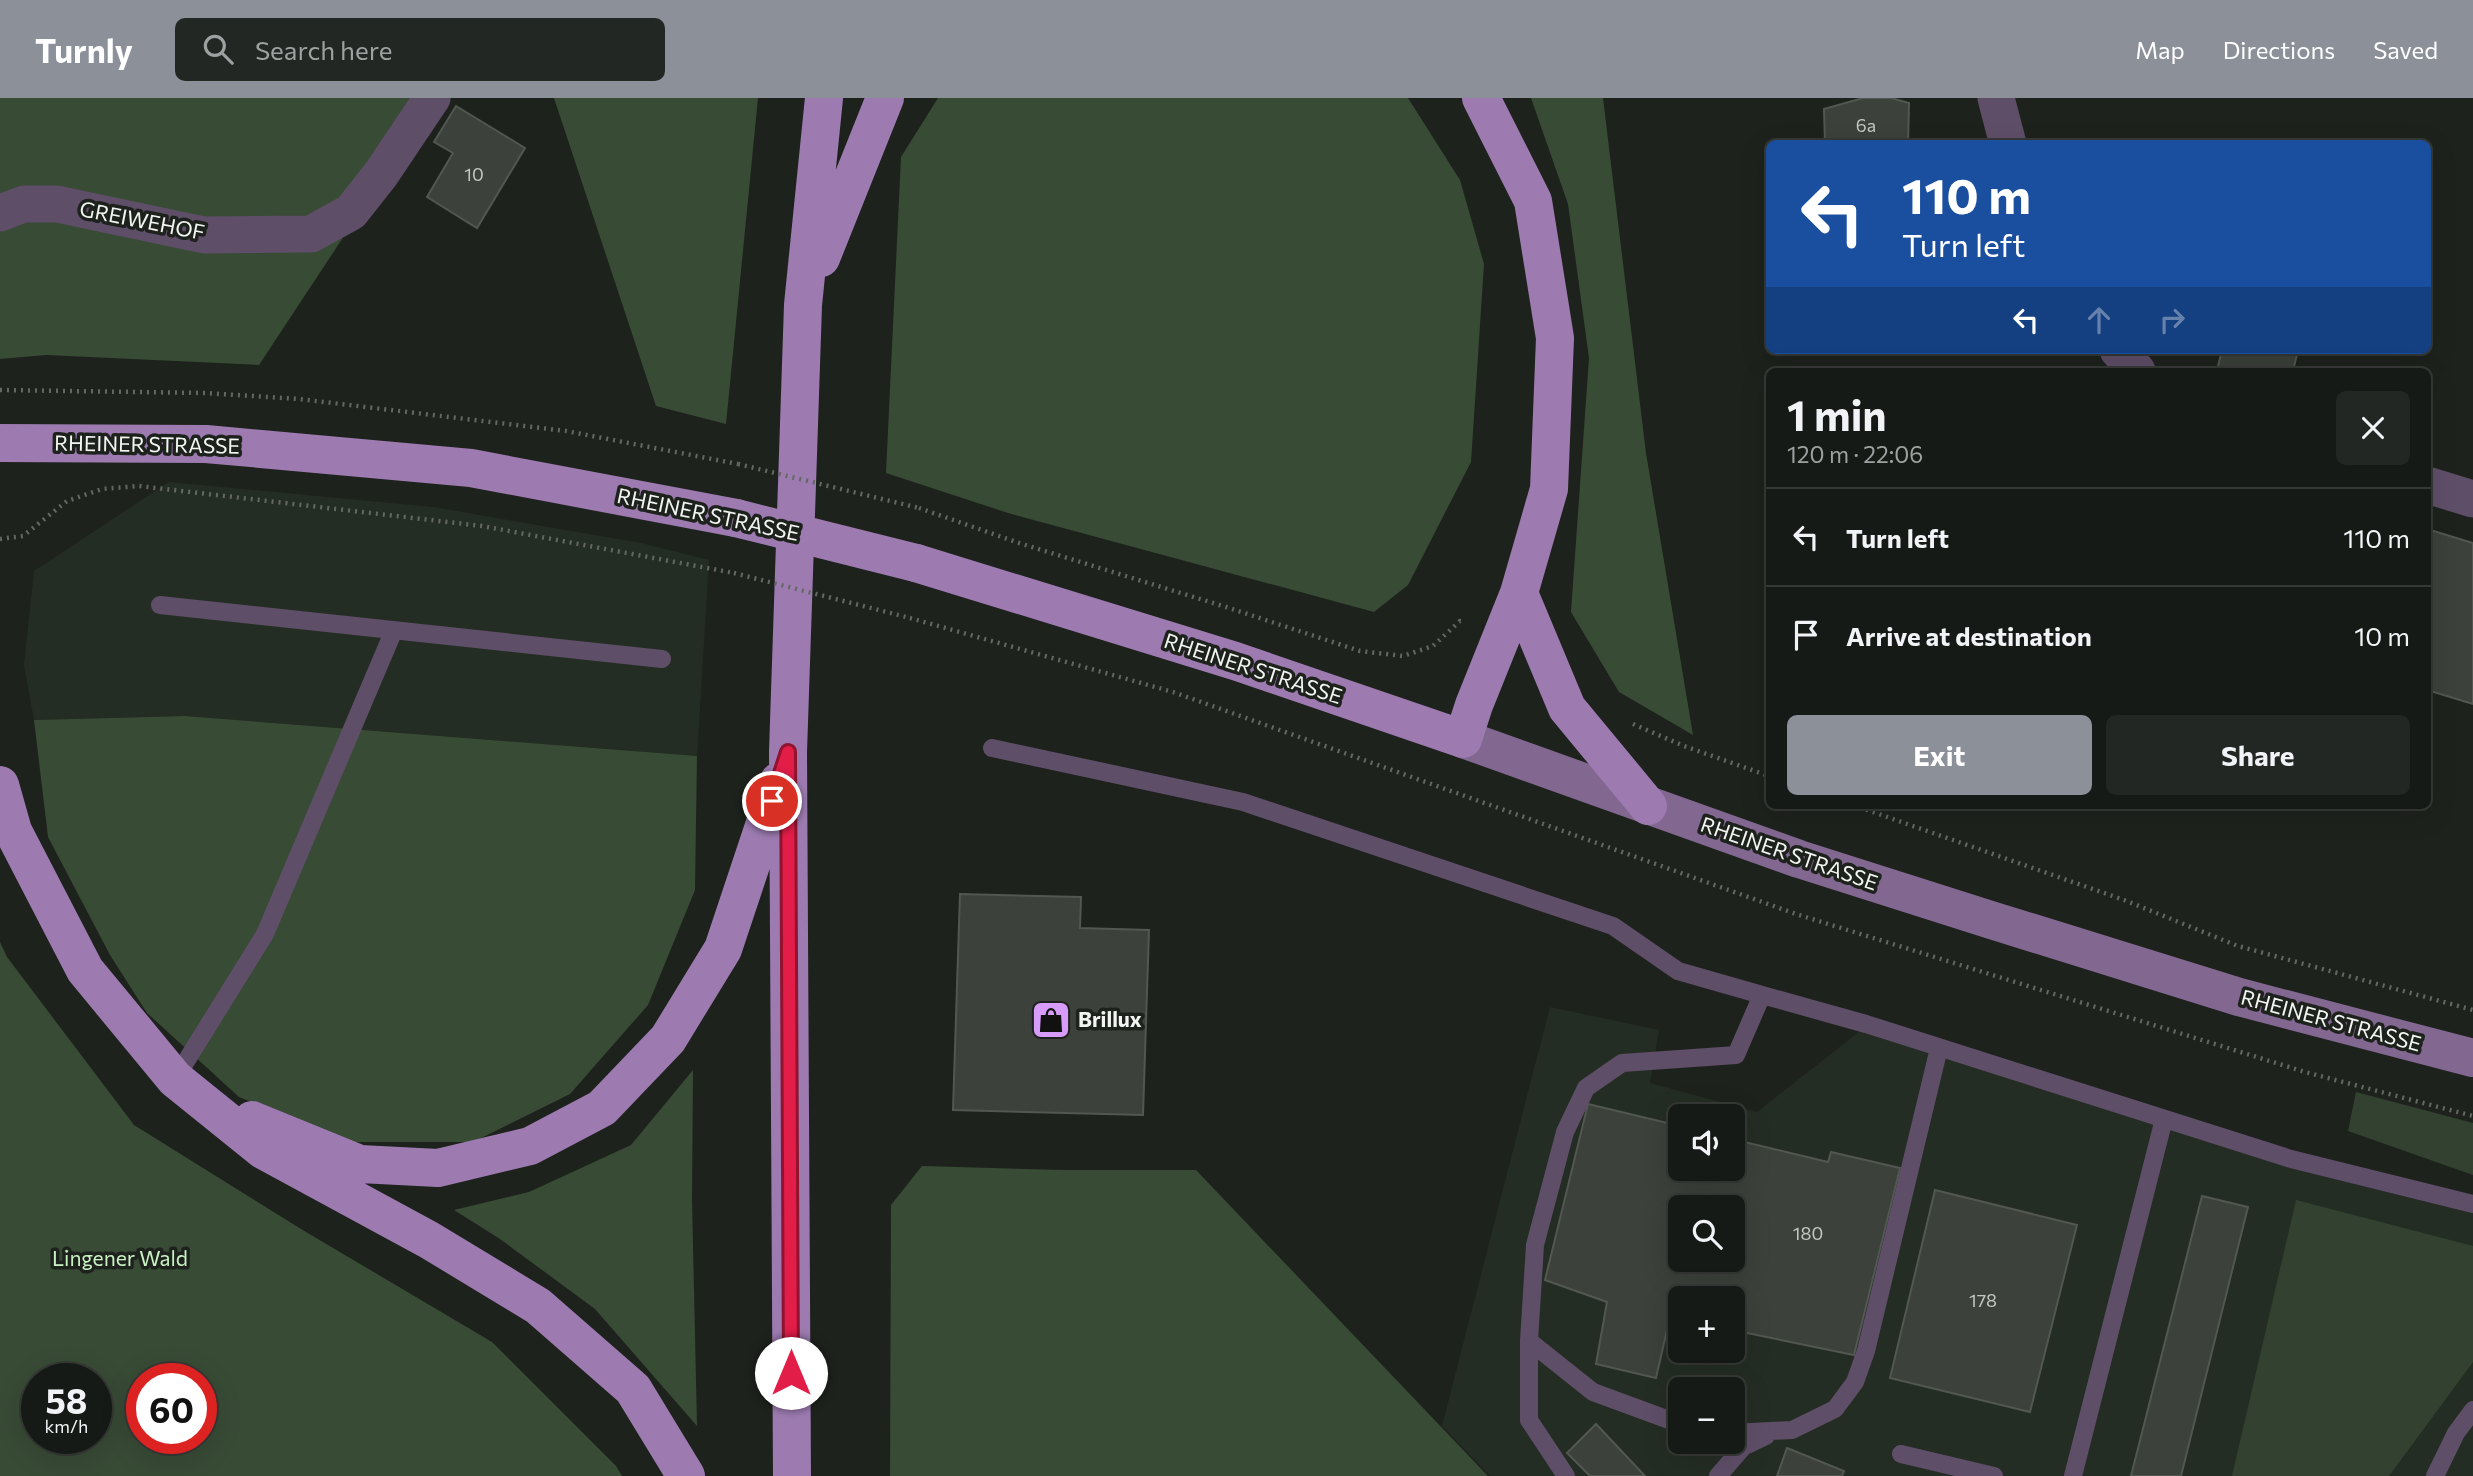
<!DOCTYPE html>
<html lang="en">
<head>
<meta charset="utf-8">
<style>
	body { margin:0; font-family:Commissioner,sans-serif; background:#232723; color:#f1f3f6; height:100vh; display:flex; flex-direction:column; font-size:26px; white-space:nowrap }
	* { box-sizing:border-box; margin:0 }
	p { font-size:23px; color:#9ea1a1 }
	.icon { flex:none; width:38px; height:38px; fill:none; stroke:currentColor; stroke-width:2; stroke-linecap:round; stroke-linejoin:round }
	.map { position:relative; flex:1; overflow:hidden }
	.side { position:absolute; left:1766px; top:270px; width:665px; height:441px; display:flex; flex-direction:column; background:#161a16; border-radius:10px; box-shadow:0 7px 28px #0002,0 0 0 2px #353835 }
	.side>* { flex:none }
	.hud { position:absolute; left:1766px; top:42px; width:665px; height:214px; border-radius:10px; box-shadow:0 7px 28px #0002,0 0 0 2px #353835; background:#1a4fa0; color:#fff; overflow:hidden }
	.tools { position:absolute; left:1668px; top:1006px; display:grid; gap:14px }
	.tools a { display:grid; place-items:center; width:77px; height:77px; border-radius:10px; background:#161a16; box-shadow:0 7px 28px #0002,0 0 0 2px #353835; font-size:35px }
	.speed { position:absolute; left:21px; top:1265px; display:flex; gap:14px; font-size:35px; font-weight:700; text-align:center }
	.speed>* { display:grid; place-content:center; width:91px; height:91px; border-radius:50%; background:#161a16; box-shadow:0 7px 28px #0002,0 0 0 2px #353835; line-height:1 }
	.speed small { font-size:18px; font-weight:400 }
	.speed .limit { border:10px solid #d22; background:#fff; color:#111 }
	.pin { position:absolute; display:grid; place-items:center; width:60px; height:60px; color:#fff; margin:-30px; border:4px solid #fff; border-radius:50%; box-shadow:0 2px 7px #0007 }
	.me { position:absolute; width:77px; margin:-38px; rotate:0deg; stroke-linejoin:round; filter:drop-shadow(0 0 5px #0008) }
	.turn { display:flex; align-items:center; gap:24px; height:147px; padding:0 21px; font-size:32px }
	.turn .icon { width:91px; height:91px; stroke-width:2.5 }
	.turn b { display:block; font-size:49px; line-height:60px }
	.lanes { display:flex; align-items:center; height:66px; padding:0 21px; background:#0003; justify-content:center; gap:35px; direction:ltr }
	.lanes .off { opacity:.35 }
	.round { display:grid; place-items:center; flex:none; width:74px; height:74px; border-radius:10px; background:#232723 }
	.summary { display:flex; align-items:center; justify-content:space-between; height:119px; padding:0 21px }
	h1 { font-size:42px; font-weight:700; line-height:52px }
	.cta { display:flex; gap:14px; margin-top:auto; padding:14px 21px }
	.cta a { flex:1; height:80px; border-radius:10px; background:#8c9099; color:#fff; font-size:28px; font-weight:700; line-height:80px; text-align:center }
	.cta a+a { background:#232723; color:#f1f3f6 }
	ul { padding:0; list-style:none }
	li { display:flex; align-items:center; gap:21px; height:98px; padding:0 21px; border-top:2px solid #353835 }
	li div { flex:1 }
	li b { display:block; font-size:26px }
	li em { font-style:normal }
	header { display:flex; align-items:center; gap:42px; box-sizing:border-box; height:98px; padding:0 35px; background:#8c9099; color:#fff }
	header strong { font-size:33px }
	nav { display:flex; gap:38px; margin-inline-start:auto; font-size:24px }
	.search { width:490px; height:63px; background:#232723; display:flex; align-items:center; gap:18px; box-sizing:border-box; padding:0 24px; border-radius:10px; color:#9ea1a1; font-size:26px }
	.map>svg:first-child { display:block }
</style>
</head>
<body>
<header>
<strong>Turnly</strong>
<div class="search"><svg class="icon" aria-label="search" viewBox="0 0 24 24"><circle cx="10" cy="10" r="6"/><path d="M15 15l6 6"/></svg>Search here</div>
<nav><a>Map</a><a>Directions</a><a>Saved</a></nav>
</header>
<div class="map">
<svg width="2473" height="1378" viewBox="0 0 2473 1378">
	<rect width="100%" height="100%" fill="#1e221d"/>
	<path fill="#242d23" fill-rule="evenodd" d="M169,384L433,409L641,445L709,462L697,658L185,618L34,622L24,567L34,473Z
		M1550,909L1659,932L1650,985L1757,1014L1864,930L2473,1106V1378H1490L1442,1328ZM1680,1018H1732V1071H1680ZM1680,1110H1732V1162H1680ZM1680,1200H1732V1253H1680ZM1680,1292H1732V1344H1680Z"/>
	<path fill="#334230" d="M2356,994L2473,1025V1077L2348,1033Z
		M2296,1102L2473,1148V1264L2389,1378H2232Z"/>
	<path fill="#384b35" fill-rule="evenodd" d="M0,0H435L259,267L46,257L0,261Z
		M554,0H758L726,326L656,308Z
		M938,0H1408L1460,82L1484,166L1471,364L1408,487L1374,514L1008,415L886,375L901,59Z
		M1531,0H1603L1646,355L1693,637L1619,594L1571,514L1589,260L1568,106Z
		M185,618L697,658L695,792L648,907L570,996L473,1044H352L239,999L147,915L110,857L48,739L34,622Z
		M0,844L7,859L134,1027L301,1131L492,1244L616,1368L622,1378H0ZM96,1281V1340H37V1281ZM142,1281H201V1340H142Z
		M693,972L692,1101L697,1328L595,1211L500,1141L454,1112L529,1094L631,1047Z
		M922,1068L1063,1072H1196L1488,1378H890L891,1107Z"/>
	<path fill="#3c413b" stroke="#525751" stroke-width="2" fill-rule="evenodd" d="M1863,0H1891L1909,5L1908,46H1825L1824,11Z
		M456,8L525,50L477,130L427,99L453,55L434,44Z
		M2222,252H2298L2293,273H2221L2217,272Z
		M2427,431L2473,445V606L2427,592Z
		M960,796L1081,799L1080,830L1149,832L1143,1017L953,1012Z
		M1588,1006L1680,1028V1071H1732V1041L1828,1064L1831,1054L1900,1070L1854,1257L1732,1232V1200H1680V1221L1670,1219L1656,1280L1596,1266L1607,1204L1545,1182ZM1680,1110H1732V1162H1680Z
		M1935,1092L2077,1127L2030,1314L1890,1280Z
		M2202,1098L2248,1109L2181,1378H2131Z
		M1596,1326L1645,1378H1590L1567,1355Z
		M1787,1350L1844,1373L1842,1378H1777Z"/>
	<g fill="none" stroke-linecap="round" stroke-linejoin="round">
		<path stroke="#646863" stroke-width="4.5" stroke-dasharray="2 5" stroke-linecap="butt" d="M0,292L205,295L299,301L566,333L738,366
			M919,410L1019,445L1226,509L1360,553L1403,558L1433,548L1460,523L1464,524
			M0,441L23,438L67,403L102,391L139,388L482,428L734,475
			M910,520L1173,594L1796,816L2305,974L2473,1018
			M1633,626L1684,648L1769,678
			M1853,707L2124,802L2238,848L2473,912"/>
		<path stroke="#5f4e68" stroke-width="18" d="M160,507L662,561
			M992,650L1243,704L1613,828L1678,873L1762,897
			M175,981L265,836L394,532
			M1529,1243V1322L1566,1378
			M1680,1326L1593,1294L1529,1243L1535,1147L1565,1034L1586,990L1622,965L1736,957L1762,897L1866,926L2291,1061L2473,1106
			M1732,1335L1792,1332L1835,1311L1855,1284L1866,1253L1939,950
			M1901,1356L1994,1378
			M1718,1378L1743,1349L1766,1338
			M2073,1378L2164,1021
			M2435,1378L2456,1335L2473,1312"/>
		<path stroke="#5f4e68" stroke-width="37" d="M1996,0L2008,46
			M0,115L24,106H57L204,137L311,136L351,114L381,76L432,0
			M2118,252L2137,273
			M2427,387L2473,401"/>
		<path stroke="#826791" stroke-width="38" d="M1463,641L1799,761L1991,822L2239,899L2473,960"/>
		<path stroke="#9d7bb1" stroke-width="38" d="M821,160L885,0
			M0,345L206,346L471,370L736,420
			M916,465L1235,563L1463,641L1474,607L1519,495L1549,391L1555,240L1533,103L1481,0
			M1519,495L1567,610L1648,708
			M0,687L13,733L85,872L175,981L263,1052L429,1142L538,1208L633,1291L686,1378
			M252,1022L360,1066L438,1070L530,1048L602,1010L668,941L723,851L779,683
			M792,1378L788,654L803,207L824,0"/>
		<path stroke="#646863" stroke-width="4.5" stroke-dasharray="2 5" stroke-linecap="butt" d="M738,366L919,410
			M734,475L910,520"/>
		<path stroke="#9d7bb1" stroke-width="38" d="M736,420L916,465"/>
	</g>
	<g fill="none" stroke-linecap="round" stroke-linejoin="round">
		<g stroke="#92132f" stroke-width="18">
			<path id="route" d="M772,703L788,654L791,1275"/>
		</g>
		<use href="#route" stroke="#e11d48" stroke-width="12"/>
	</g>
	<defs>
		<g id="shop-square" transform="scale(2.0125)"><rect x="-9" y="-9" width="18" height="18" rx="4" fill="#d79bf9" stroke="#1e221d"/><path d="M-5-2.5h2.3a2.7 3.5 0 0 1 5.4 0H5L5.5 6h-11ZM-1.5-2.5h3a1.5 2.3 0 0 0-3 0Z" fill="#111"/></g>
	</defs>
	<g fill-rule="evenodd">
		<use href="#shop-square" x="1051" y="922"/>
	</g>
	<g text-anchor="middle" stroke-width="7" stroke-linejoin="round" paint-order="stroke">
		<g font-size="18" fill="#c4c8c4">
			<text x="1866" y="34">6a</text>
			<text x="474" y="83">10</text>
			<text x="1808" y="1142">180</text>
			<text x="1983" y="1209">178</text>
		</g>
		<g font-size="21" fill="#f2f5f2" stroke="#1e221d">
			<text transform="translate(142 123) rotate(11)" y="7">GREIWEHOF</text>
			<text transform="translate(147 347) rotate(1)" y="7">RHEINER STRASSE</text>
			<text transform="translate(708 417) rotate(12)" y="7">RHEINER STRASSE</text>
			<text transform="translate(1253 571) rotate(18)" y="7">RHEINER STRASSE</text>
			<text transform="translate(1789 756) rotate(19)" y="7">RHEINER STRASSE</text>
			<text transform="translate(2331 923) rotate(15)" y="7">RHEINER STRASSE</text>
		</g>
		<g font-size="21" font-weight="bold" fill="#f2f5f2" stroke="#1e221d" text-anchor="start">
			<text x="1078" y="929">Brillux</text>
		</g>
		<g font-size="21" fill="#c9f1c3" stroke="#1e221d">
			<text x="120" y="1168">Lingener Wald</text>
		</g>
	</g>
</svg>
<div class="tools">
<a><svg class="icon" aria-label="sound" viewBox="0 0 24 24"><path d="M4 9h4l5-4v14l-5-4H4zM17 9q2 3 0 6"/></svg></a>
<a><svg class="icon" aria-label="search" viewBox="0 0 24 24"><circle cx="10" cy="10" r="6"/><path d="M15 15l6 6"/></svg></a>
<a>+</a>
<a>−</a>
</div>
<div class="speed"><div>58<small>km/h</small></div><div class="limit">60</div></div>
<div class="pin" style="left:772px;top:703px;background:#d93025"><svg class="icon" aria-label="arrive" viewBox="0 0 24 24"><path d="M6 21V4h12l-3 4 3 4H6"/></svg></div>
<svg class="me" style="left:791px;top:1275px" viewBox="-20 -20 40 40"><circle r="19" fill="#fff"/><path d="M0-13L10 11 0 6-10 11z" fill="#e11d48"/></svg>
<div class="hud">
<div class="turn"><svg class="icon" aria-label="left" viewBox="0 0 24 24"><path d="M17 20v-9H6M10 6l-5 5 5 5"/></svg><div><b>110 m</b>Turn left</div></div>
<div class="lanes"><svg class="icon" aria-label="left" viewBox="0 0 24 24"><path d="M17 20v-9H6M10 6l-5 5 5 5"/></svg><svg class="icon off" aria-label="ahead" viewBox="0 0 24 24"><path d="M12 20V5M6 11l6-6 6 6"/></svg><svg class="icon off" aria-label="right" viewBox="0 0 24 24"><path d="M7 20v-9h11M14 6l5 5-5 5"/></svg></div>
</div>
<section class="side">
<div class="summary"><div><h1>1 min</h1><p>120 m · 22:06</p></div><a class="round"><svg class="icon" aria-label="close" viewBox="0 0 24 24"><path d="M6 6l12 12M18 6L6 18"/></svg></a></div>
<ul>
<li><svg class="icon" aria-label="left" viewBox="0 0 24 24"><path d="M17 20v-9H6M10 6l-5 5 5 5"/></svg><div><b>Turn left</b></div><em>110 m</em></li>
<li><svg class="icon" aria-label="arrive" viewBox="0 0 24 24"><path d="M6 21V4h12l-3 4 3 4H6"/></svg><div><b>Arrive at destination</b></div><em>10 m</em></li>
</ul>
<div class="cta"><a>Exit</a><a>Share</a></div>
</section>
</div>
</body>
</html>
